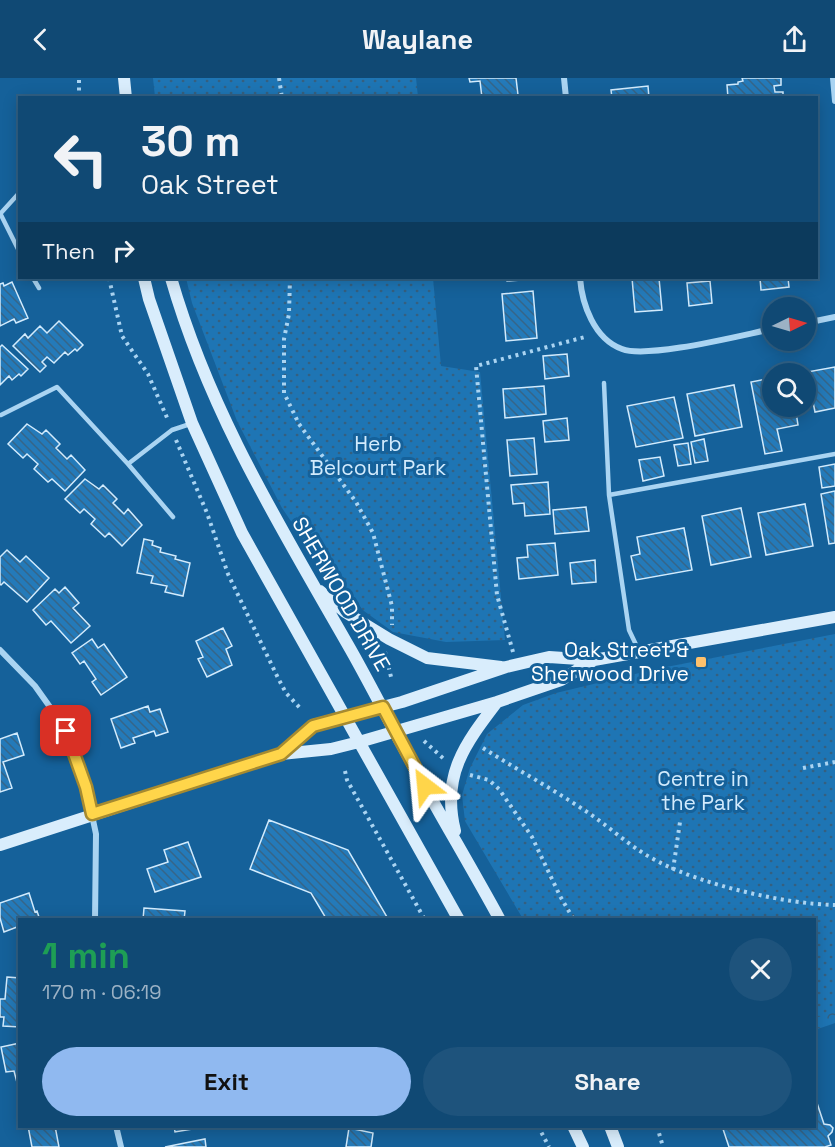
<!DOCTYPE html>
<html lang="en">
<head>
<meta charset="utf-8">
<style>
	body { margin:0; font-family:"Space Grotesk",sans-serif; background:#1e537c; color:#f1f3f6; height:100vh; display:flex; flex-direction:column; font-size:22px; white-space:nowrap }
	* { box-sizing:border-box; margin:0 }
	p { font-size:20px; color:#9cb2c5 }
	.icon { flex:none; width:33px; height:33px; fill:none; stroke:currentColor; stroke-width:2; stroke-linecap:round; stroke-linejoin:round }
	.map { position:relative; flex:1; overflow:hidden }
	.sheet { position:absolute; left:18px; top:840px; width:798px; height:210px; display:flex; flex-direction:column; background:#104974; border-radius:0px; box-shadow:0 3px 15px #0003,0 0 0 2px #306186 }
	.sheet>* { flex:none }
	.top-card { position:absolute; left:18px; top:18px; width:800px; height:183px; border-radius:0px; box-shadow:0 3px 15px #0003,0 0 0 2px #306186; background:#104974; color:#f1f3f6; overflow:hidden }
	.needle { width:39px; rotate:85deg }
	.fabs { position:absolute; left:762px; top:219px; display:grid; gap:12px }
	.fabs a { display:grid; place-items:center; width:54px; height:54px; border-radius:50%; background:#104974; box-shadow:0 3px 15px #0003,0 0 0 2px #306186; font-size:30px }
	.pin { position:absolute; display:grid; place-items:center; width:51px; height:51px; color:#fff; margin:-26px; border-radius:12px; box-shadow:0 3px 9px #0006 }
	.me { position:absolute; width:66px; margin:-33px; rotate:331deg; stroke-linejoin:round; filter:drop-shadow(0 0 4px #0008) }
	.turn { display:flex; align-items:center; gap:21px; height:126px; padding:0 24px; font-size:27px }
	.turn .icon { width:78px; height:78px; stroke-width:2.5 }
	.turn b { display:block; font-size:42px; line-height:51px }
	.then { display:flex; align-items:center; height:57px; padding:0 24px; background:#0003; gap:12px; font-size:22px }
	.round { display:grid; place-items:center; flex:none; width:63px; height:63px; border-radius:32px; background:#1e537c }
	.head { display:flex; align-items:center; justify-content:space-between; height:102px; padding:0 24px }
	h1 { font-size:36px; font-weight:700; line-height:45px; color:#1e9e55 }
	.cta { display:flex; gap:12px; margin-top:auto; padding:12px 24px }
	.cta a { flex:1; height:69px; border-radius:36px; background:#90b9f0; color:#111; font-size:24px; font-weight:700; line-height:69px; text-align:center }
	.cta a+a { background:#1e537c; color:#f1f3f6 }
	header { display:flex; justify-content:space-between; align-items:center; height:78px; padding:0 24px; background:#104974; font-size:27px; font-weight:700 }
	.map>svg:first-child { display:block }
</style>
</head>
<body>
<header><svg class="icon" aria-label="back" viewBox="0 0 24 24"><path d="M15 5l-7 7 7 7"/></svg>Waylane<svg class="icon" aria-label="share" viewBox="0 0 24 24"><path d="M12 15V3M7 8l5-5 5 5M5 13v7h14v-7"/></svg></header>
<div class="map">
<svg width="835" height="1069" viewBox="0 0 835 1069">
	<defs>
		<pattern id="forest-crowns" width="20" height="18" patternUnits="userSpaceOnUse" patternTransform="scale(1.5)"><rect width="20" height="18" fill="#1e75b4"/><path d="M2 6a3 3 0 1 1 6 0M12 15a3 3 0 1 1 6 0" fill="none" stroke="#356080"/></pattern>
		<pattern id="park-dots" width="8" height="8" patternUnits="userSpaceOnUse" patternTransform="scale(1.5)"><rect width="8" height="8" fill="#1e75b4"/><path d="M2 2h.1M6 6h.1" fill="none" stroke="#356080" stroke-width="1.8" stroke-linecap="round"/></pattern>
		<pattern id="building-back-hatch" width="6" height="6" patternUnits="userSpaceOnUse" patternTransform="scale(1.5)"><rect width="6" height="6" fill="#247ab9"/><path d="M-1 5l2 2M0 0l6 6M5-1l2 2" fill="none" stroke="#366588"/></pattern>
	</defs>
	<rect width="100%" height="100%" fill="#15619a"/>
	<path fill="url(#forest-crowns)" d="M835,902V945L815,952L814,906Z"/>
	<path fill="url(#park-dots)" d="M153,0H416L418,19H155Z
		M186,200H433L441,288L480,294L505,562L446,564L393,554L364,533L314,477L282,430L237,343L192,225Z
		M835,556V934L815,940L814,842L523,841L465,743L462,717L470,690L487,656L523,627L556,615L656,591Z"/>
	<path fill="url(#building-back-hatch)" stroke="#d2ebfd" stroke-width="1.5" d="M469,0H516L518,17L482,20L480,3L470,4Z
		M742,0H781V7L774,8L775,14H783V20H728L727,7L738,6V4L743,3Z
		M648,8L649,20H612L611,12Z
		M506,200H534V201L507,203Z
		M632,200H659L662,232L635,234Z
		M760,200H788L789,209L761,212Z
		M710,203L712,225L689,228L687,205Z
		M12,204L28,240L16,245L14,241L0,248V206L3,205L4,208Z
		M533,213L537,260L506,263L502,216Z
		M59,243L83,267L77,273L75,271L68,277L65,274L54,285L47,279L42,284L46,288L40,294L13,268L25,256L28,260L40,248L47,255Z
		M2,267L28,291L21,298L19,296L12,302L9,298L0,307V269Z
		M567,276L569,298L545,301L543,278Z
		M835,289V330L815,334L807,294Z
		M772,300V328H795L798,347L777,351L782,373L765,376L751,304Z
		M734,307L742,349L695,358L687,316Z
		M544,308L546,336L505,340L503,311Z
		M674,319L683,360L636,369L627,328Z
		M567,340L569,362L545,364L543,343Z
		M27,346L42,356L46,352L60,366L56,370L67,381L71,377L85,392L65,413L52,401L48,404L34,391L38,386L27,376L23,380L8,366Z
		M534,360L537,396L510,398L507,362Z
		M704,361L708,383L695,385L691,364Z
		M688,365L691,386L678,388L674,367Z
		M660,379L664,398L643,403L639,382Z
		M835,386V408L822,410L819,389Z
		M85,401L99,411L103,407L117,421L113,425L124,436L128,431L142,447L122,468L109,455L105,459L91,446L95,441L84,431L80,435L65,421Z
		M548,404L550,436L525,438L524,425L513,426L511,407Z
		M835,413V465L829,466L821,416Z
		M805,426L813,468L766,477L758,435Z
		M586,429L589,453L555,456L553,432Z
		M741,430L751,479L711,487L702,438Z
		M684,450L692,492L636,502L631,478L640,476L637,459Z
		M144,461L153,463L152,467L161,470L160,474L176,478L175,481L190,485L183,518L165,514L167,508L151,505L153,498L137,495Z
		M555,465L558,497L519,501L517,480L528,479L527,467Z
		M7,472L20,484L26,478L49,500L27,524L4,504L1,507L0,506V479Z
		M595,482L596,504L572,506L570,485Z
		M65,509L79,525L73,530L90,548L71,565L51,543L46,547L33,532L55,511L59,515Z
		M223,550L232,568L226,571L232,587L207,599L198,581L203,579L196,563Z
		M92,561L98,570L104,566L127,599L101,617L92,604L96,601L84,583L80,586L72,575Z
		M148,628L150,634L160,631L168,654L156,658L154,653L133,660L135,665L121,670L111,641Z
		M17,655L24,677L3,684L12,710L0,714V661Z
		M269,742L348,772L387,839L383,842H327L311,815L250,791Z
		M188,764L201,799L155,814L147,791L168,784L164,772Z
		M29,815L35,834L37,833L40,842H20V856L17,849L4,854L0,840V825Z
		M144,830L185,833L184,842H143Z
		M7,899L20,900V949L3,948L4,939H0V921H5Z
		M20,965V1016L14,993L6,994L1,969Z
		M814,1016L824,1046L830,1047L833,1050L832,1054L828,1058L831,1067L825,1069H729L722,1048H814Z
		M28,1048H55L59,1069H32Z
		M174,1048H198V1050L175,1054Z
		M349,1050L373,1055L371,1069H346Z
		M205,1061L206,1069H165Z"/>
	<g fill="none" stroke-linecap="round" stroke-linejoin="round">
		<path stroke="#aad4f2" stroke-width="4" stroke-dasharray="3 4.5" stroke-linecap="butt" d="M279,0L282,20
			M79,20V0
			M109,200L122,258L148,296L168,342
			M290,200L289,236L284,261V315L299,346L356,424L373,455L392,528V547
			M176,362L207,435L228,496L278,600L286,615L300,630
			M385,574L392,603
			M513,574L497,517L476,288L585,259
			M424,663L445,682
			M483,670C516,691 551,710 584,732C609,748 632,771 659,784C703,807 785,826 835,827
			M803,690L835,684
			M345,693L347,702L425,842
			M470,697L489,702L499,711L532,759L560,818L574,842
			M673,792L680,744
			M538,1048L549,1069
			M657,1048L663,1069"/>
		<path stroke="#aad4f2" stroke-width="4.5" d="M0,135L20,175
			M0,136L20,114
			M33,200L39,210
			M604,305L609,417L629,552L639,573
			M1,337L57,309L128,386L172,352L190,346
			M128,386L173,439
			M609,417L835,376"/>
		<path stroke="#aad4f2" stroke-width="6" d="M564,0L566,20
			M833,0L835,23
			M580,200C582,226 594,261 622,271C648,281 742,257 772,251
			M806,245L835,239
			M0,572L35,608L67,653L86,709L96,756L95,842
			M116,1048L121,1069"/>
		<path stroke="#d9edfc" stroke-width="12" d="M124,0L126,20
			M144,200L149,221L192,345L242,455L459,842
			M171,200C210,335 279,446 348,567C367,600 384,634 402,667C433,726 468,783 500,842
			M320,513L345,534L389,561L427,580L501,589
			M282,675L313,647L402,624L506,589L549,579L594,582L835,539
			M455,753C441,697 465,666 497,624
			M0,767L281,676L331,671L359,664L497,624L561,602L594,582
			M573,1048L583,1069
			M610,1048L618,1069"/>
	</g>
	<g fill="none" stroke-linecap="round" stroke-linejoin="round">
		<g stroke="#a68a30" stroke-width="15">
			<path id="route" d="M66,653L86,709L92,736L281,676L313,648L383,629L425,708"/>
		</g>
		<use href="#route" stroke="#ffd54a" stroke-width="10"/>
	</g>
	<rect fill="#ffc16c" stroke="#15619a" stroke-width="2" x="695" y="578" width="12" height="12" rx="3"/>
	<g text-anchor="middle" stroke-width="6" stroke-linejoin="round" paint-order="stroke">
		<g font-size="21" fill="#d2ebfd" stroke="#15619a">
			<text x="378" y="373">Herb<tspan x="378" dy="24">Belcourt Park</tspan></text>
			<text x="703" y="708">Centre in<tspan x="703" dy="24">the Park</tspan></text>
		</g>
		<g font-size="21" fill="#fff" stroke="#15619a">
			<text transform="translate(341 516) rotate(60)" y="7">SHERWOOD DRIVE</text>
		</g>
		<g font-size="21" fill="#fff" stroke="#15619a" text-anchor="end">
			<text x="689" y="579">Oak Street &amp;<tspan x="689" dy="24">Sherwood Drive</tspan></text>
		</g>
	</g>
</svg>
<div class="fabs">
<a><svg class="needle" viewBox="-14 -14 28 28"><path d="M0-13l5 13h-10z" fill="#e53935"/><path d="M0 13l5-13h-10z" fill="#9cb2c5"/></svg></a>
<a><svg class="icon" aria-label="search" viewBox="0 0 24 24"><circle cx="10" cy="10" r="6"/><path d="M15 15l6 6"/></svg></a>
</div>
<div class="pin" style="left:66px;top:653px;background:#d93025"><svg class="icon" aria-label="arrive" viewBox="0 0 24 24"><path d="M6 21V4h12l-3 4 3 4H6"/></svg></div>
<svg class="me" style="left:425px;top:708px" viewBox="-20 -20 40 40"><path d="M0-17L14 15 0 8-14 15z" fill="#ffd54a" stroke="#fff" stroke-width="4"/></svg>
<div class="top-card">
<div class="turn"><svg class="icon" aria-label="left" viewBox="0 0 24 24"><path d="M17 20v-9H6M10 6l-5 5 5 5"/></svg><div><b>30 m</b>Oak Street</div></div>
<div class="then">Then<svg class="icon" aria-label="right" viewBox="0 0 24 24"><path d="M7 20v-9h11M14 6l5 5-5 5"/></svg></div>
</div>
<section class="sheet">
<div class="head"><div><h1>1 min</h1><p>170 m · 06:19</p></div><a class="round"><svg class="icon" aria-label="close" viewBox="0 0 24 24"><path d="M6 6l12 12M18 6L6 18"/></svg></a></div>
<div class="cta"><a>Exit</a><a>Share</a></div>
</section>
</div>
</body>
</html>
